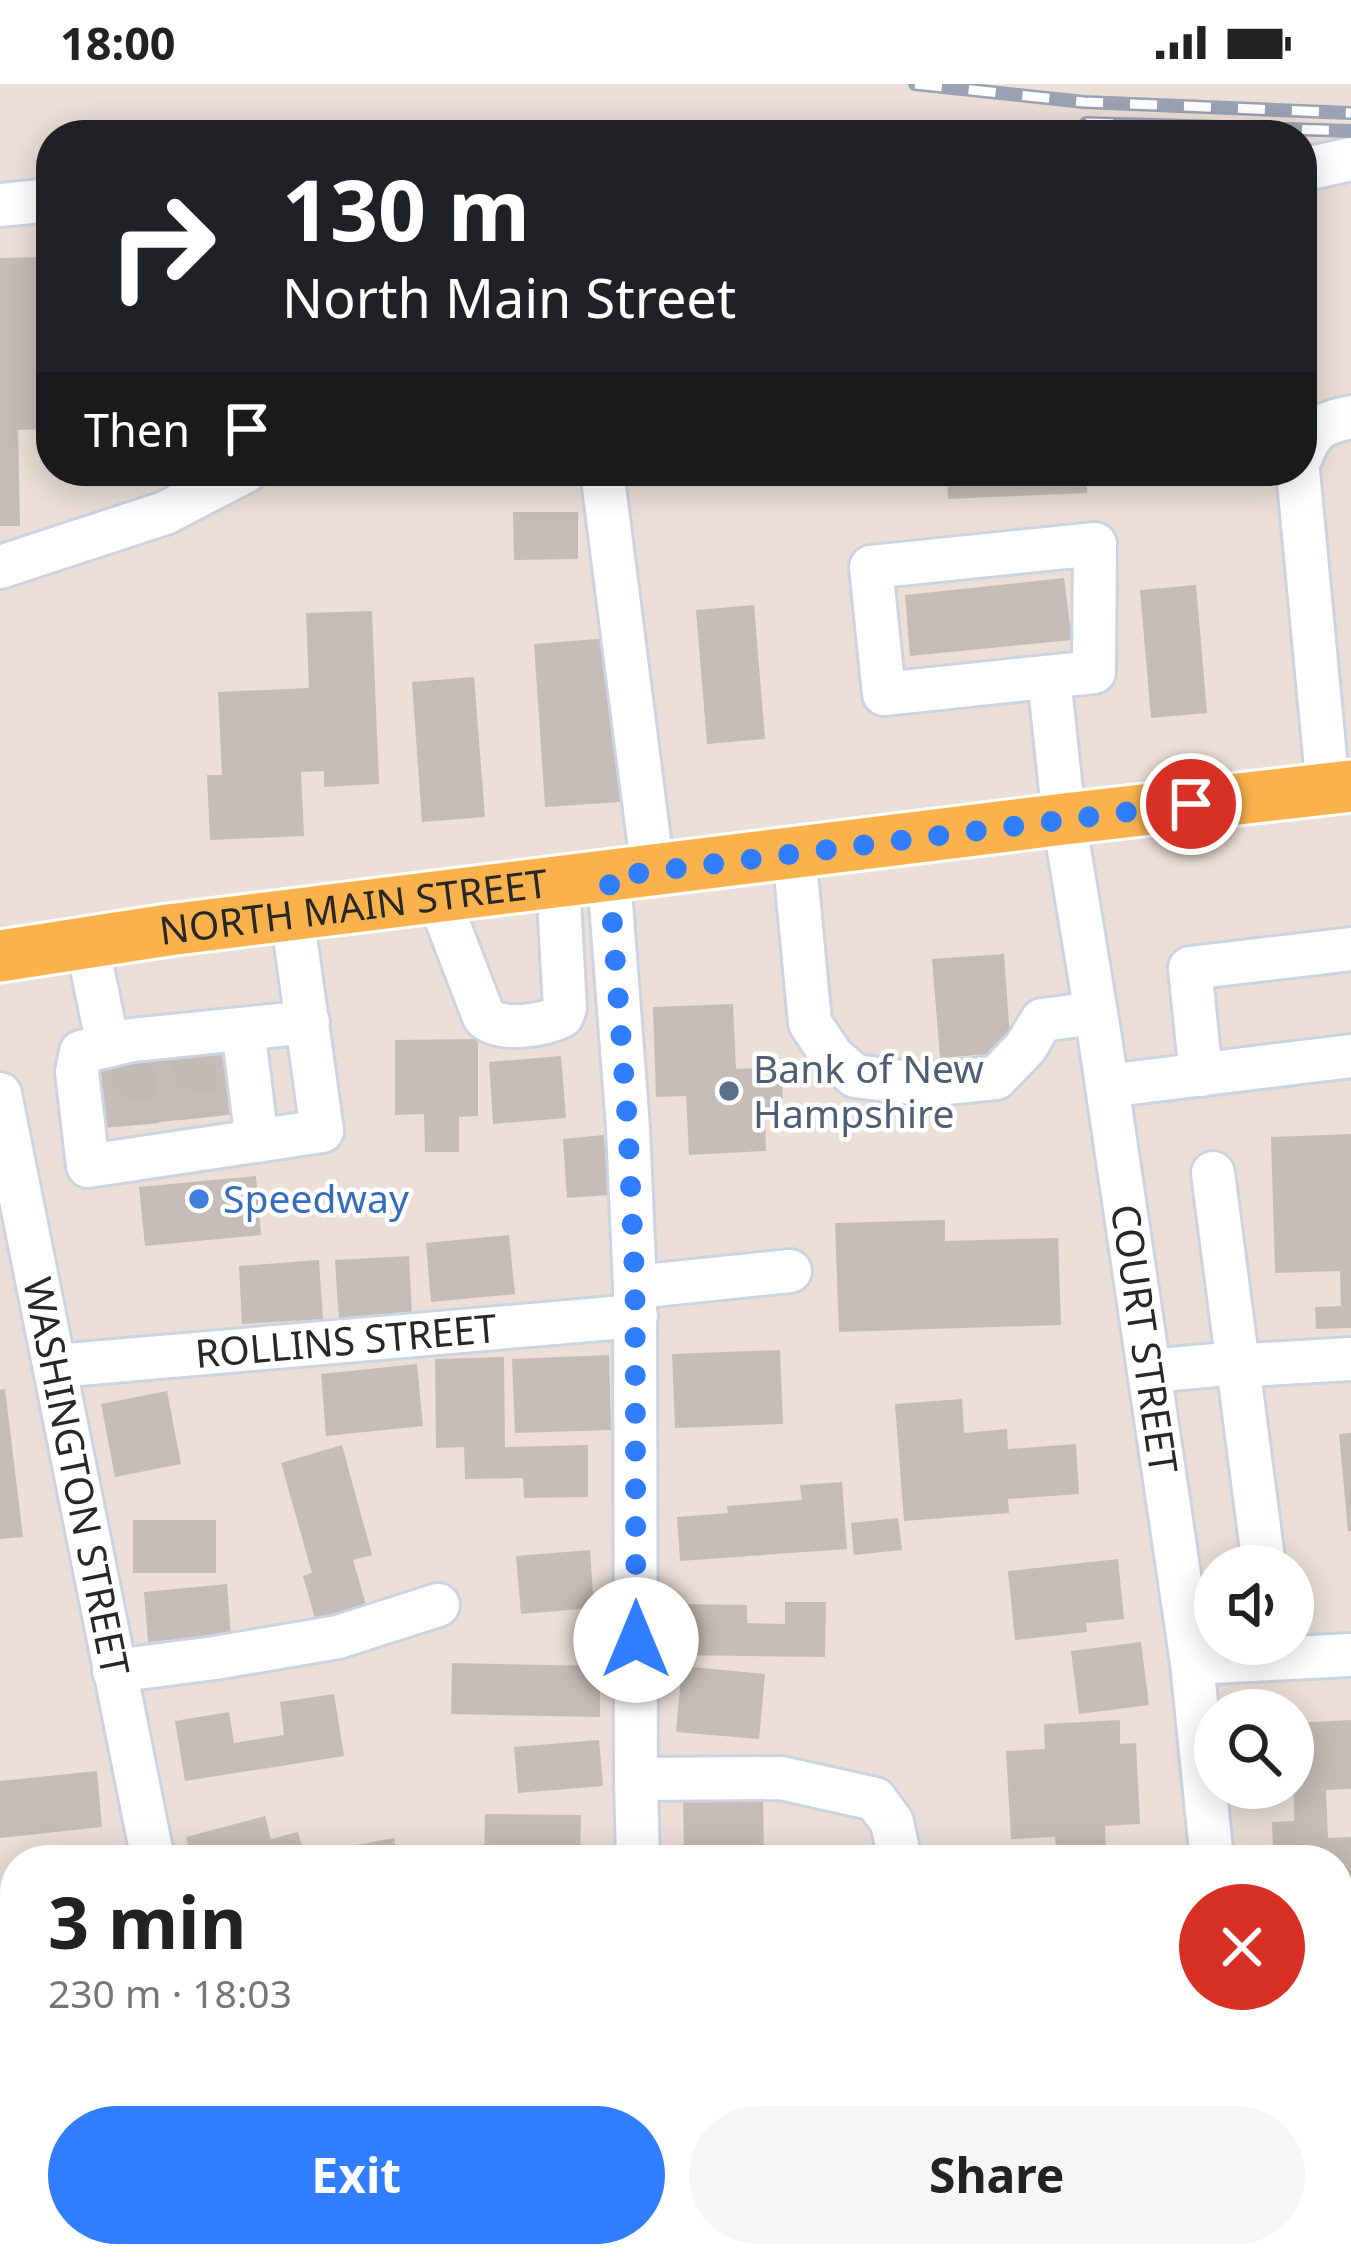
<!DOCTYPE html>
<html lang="en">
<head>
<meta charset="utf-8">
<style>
	body { margin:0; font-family:"Noto Sans",sans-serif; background:#f6f6f6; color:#222; height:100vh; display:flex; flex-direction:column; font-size:45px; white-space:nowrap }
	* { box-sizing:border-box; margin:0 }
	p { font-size:39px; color:#767676 }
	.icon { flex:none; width:66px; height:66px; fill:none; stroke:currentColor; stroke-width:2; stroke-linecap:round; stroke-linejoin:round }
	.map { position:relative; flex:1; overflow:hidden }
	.drawer { position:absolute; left:0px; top:1761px; width:1353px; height:423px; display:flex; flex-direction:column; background:#fff; border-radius:48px 48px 0 0; box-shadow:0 6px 30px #0003 }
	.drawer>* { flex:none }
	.hud { position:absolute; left:36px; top:36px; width:1281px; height:366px; border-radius:48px; box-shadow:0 6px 30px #0003; background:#202124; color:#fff; overflow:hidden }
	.buttons { position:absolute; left:1194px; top:1461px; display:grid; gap:24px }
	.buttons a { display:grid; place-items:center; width:120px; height:120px; border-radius:50%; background:#fff; box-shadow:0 6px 30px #0003; font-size:60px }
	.pin { position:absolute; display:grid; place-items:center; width:102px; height:102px; color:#fff; margin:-51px; border:6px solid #fff; border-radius:50%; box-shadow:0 3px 12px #0007 }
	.me { position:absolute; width:132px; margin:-66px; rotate:0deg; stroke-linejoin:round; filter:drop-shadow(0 0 9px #0008) }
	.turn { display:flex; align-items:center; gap:42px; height:252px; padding:0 48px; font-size:54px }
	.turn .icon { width:156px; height:156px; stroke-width:2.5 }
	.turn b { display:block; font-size:84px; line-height:102px }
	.then { display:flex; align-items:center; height:114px; padding:0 48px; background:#0003; gap:24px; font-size:45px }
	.round { display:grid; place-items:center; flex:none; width:126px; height:126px; border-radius:63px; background:#f6f6f6 }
	.summary { display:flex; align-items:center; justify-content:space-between; height:204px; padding:0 48px }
	h1 { font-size:72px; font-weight:700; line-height:90px }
	.action { display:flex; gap:24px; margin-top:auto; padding:24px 48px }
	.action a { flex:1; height:138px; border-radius:72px; background:#307dff; color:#fff; font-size:48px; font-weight:700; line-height:138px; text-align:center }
	.action a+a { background:#f6f6f6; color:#222 }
	.status { display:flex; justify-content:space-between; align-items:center; height:84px; padding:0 60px; background:#fff; direction:ltr }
	.status svg { height:33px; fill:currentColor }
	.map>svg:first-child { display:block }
</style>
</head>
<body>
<div class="status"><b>18:00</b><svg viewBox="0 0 49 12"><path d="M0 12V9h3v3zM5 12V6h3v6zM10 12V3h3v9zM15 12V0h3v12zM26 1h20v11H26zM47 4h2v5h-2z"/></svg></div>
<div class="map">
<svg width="1351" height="2183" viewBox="0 0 1351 2183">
	<rect width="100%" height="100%" fill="#ebdfd7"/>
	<path fill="#c6bcb7" d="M51,173V345L18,346L20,442H0V174Z
		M947,387H1086L1087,409L948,415Z
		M513,428H578V475L514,476Z
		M1064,494L1072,556L910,572L905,511Z
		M1196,501L1207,629L1151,634L1140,506Z
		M754,521L765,655L707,660L696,526Z
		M372,527L379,700L324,703V687L301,688L304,752L210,756L207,691H222L218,608L309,604L306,529Z
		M609,554L620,718L545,723L534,560Z
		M474,593L485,733L422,738L412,598Z
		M1004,870L1011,968L940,974L932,875Z
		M733,920L736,985L782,983L783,1031L765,1032L766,1067L689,1071L686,1012L656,1013L653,923Z
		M478,955V1032L459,1033V1068H425L424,1030L395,1031V956Z
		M238,962L245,1029L103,1044L97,978Z
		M561,972L566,1034L493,1040L489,978Z
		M1351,1050V1244L1316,1245L1315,1223L1341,1222L1340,1187L1275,1189L1271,1053Z
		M604,1051L608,1111L567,1114L563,1055Z
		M256,1092L261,1151L145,1162L139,1103Z
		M945,1136V1157L1058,1154L1061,1241L839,1248L835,1139Z
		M509,1151L515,1210L431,1218L426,1159Z
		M409,1172L412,1233L339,1237L335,1176Z
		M319,1176L323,1235L242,1240L239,1182Z
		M780,1266L783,1340L675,1344L672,1270Z
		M609,1271L611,1346L515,1349L512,1275Z
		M504,1273L505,1363L588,1361V1413L524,1414L523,1394L465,1395L464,1363L436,1364L435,1275Z
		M417,1280L423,1342L326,1352L321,1290Z
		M5,1305L23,1453L0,1455V1306Z
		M167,1307L181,1380L115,1393L101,1320Z
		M962,1315L964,1349L1007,1345L1008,1365L1076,1360L1079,1410L1008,1415L1009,1429L904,1437L895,1320Z
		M1351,1349V1447H1348L1339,1350Z
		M342,1361L372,1471L353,1476L367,1524L316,1538L303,1492L312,1489L281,1379Z
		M842,1398L847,1465L680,1477L677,1433L728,1429L727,1422L802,1416L800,1401Z
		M898,1434L902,1466L854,1471L851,1439Z
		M133,1436H216V1489H133Z
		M590,1466L594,1524L521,1530L516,1472Z
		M1118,1475L1124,1535L1086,1539L1087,1548L1015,1556L1008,1487Z
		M227,1500L231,1551L148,1558L144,1508Z
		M785,1518H826L825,1573L676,1571L677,1520L747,1521V1539L785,1540Z
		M1141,1558L1149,1621L1079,1630L1071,1567Z
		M452,1579L600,1582V1633L451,1630Z
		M682,1582L765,1590L759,1655L676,1648Z
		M334,1610L344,1672L185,1697L175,1637L229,1628L234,1659L284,1651L280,1618Z
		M1120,1636V1660L1136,1659L1140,1740L1105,1742L1106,1763L1056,1766L1055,1753L1011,1755L1006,1667L1045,1665L1044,1640Z
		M1351,1636V1705L1326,1706L1328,1754L1351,1753V1884L1345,1885L1346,1914H1338V1776H1288V1762L1273,1763L1272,1738L1294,1737L1293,1639Z
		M599,1656L603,1702L518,1709L514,1663Z
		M97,1687L102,1743L0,1754V1697Z
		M763,1714L764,1776H684L683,1715Z
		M485,1730L581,1731L580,1776H484Z
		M265,1732L271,1755L298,1748L306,1776H192L186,1753Z
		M394,1754L398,1776H347L345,1763Z
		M409,1767H446V1776H409Z
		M1338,2070H1351V2160H1338Z
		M15,2118V2169H25L26,2183H0V2119Z
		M341,2169H481L480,2183H420L341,2177Z
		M550,2169H637V2183H550Z
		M748,2169H833L834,2183H752Z
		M958,2169H1019V2183H957Z
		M1063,2169H1170V2183H1078V2175H1067Z
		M1205,2169H1266V2183H1233V2175H1205Z"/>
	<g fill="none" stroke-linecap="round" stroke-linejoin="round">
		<path stroke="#c4bab4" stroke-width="42" stroke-dasharray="42 21" stroke-linecap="butt" d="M193,967L200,1034
			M132,974L138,1041"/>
		<g stroke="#ccd4e2" stroke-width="48">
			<g id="minor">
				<path d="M1302,86L1351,75"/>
				<path d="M0,121L51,116"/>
				<path d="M1302,371C1312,343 1324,339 1351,333"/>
				<path d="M602,387L653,788"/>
				<path d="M1298,387L1328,705"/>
				<path d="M1095,460L1094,588L884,610L871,483Z"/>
				<path d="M0,483L165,429L246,387"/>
				<path id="s1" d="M1049,593L1064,735L1100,954L1192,1579L1212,1776"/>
				<path d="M794,769L810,939L832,972L855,992L925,1001L996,994L1025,964L1042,936L1096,929"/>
				<path d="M609,793L628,1044L635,1203L636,1695L638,1776"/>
				<path d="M438,813L484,933C502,948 542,942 562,932L565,924L558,799"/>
				<path d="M292,831L322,1047L88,1082L77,988L81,968L132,956L308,938"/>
				<path d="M87,859L108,962"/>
				<path d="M243,945L257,1057"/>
				<path d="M1201,991L1190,884L1351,865"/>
				<path d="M1107,1002L1351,972"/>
				<path id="s2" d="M0,1010L153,1776"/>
				<path d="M1213,1089L1264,1482"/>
				<path d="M635,1203L790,1187"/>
				<path id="s3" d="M56,1282L636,1232"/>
				<path d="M1149,1287L1238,1279L1249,1281L1351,1275"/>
				<path d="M1192,1579L1351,1571"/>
				<path d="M114,1587L215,1574L338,1553L438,1521"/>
				<path d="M636,1695L781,1694L875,1715L892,1738L900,1776"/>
				<path d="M1338,1994H1351"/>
				<path d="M0,2017L15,2016"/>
				<path d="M221,2169L232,2183"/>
				<path d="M265,2169L273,2183"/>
			</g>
		</g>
		<g stroke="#fff" stroke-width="57">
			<g id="major">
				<path id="s4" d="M0,872L168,846L1064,735L1351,702"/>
			</g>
		</g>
		<use href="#minor" stroke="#fff" stroke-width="42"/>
		<use href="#major" stroke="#fab24d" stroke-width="51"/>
		<g stroke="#9aa2b3" stroke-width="14">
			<path id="rail" d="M915,0L1084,18L1351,29
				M1086,39L1351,47"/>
		</g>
		<use href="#rail" stroke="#fff" stroke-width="9" stroke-dasharray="27" stroke-linecap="butt"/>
	</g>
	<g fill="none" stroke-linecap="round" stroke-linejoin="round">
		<path stroke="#307dff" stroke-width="21" stroke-dasharray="0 37.8" d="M636,1556L635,1203L628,1045L609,793L1191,720"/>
	</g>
	<circle fill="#5c6f8a" stroke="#fff" stroke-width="4.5" cx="729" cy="1007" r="12"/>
	<circle fill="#3f7fe0" stroke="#fff" stroke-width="4.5" cx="199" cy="1115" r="12"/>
	<g text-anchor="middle" stroke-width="9" stroke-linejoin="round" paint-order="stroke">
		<g font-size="39" fill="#272727" stroke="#fff">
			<text dy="14" stroke="none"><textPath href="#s4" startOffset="357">NORTH MAIN STREET</textPath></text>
			<text dy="14" stroke="none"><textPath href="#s1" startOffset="669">COURT STREET</textPath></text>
			<text dy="14" stroke="none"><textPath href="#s3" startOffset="291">ROLLINS STREET</textPath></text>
			<text dy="14" stroke="none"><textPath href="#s2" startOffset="390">WASHINGTON STREET</textPath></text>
		</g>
		<g font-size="39" fill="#4e5e75" stroke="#fff" text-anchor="start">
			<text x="753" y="999">Bank of New<tspan x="753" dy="45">Hampshire</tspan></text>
		</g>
		<g font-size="39" fill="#366cbe" stroke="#fff" text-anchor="start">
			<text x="223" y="1129">Speedway</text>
		</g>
	</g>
</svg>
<div class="buttons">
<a><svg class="icon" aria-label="sound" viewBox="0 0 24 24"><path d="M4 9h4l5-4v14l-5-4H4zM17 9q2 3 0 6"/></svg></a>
<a><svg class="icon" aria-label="search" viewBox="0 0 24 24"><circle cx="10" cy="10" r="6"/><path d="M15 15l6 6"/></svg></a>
</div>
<div class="pin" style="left:1191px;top:720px;background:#d93025"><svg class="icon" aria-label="arrive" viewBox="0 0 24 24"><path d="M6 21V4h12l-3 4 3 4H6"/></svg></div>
<svg class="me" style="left:636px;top:1556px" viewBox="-20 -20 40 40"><circle r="19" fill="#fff"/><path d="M0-13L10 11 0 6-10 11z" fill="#307dff"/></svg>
<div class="hud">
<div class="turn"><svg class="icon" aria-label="right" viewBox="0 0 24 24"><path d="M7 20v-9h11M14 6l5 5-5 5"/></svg><div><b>130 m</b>North Main Street</div></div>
<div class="then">Then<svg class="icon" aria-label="arrive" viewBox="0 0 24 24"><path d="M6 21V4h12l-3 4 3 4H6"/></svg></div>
</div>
<section class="drawer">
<div class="summary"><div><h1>3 min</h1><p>230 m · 18:03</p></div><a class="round" style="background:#d93025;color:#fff"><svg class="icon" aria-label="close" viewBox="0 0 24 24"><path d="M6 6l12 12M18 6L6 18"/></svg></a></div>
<div class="action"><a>Exit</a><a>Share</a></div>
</section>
</div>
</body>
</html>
